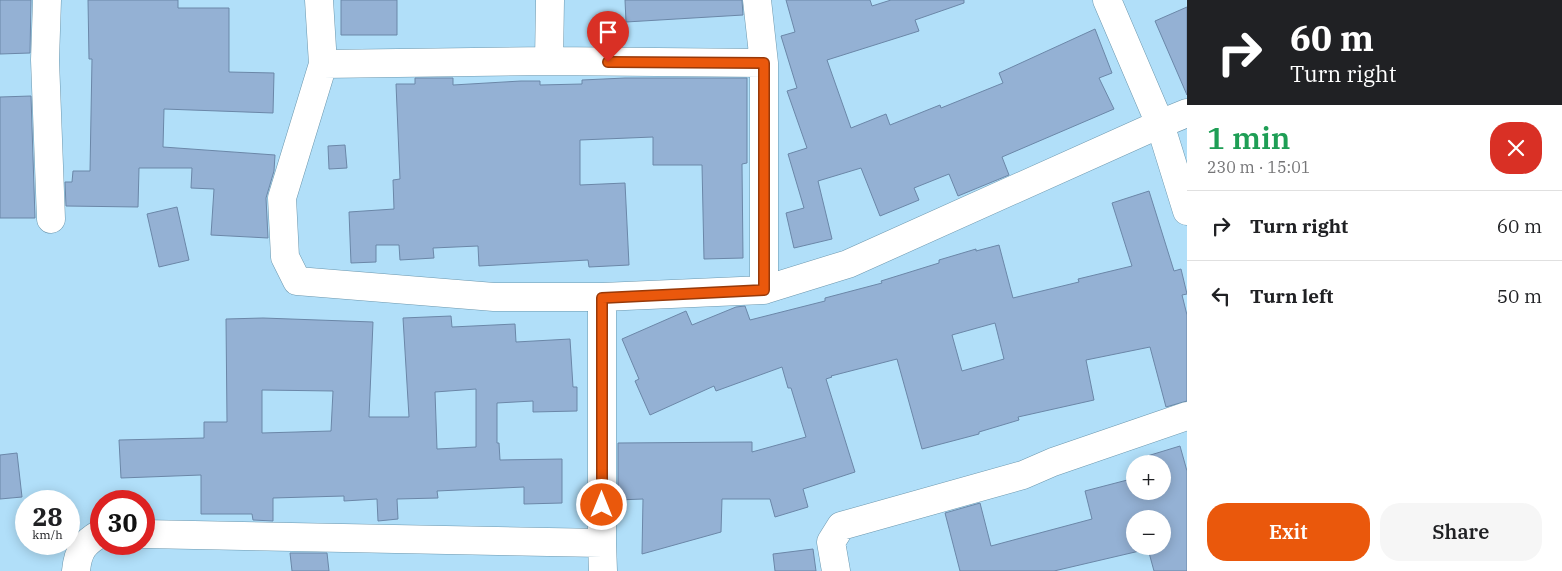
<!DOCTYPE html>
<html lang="en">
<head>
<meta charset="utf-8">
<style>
	body { margin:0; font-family:"IBM Plex Serif",serif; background:#f6f6f6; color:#202124; height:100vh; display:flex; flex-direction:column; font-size:19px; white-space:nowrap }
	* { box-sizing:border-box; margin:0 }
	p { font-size:16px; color:#757577 }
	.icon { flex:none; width:28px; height:28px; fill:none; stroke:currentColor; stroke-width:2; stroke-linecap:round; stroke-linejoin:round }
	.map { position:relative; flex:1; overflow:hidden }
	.sheet { display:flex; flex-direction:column; background:#fff; width:375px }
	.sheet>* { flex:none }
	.hud { background:#202124; color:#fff; overflow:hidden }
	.buttons { position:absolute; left:1126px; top:455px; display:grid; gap:10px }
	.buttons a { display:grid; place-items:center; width:45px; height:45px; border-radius:50%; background:#fff; box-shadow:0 2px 12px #0003; font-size:25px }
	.speed { position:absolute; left:15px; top:490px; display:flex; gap:10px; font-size:25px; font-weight:700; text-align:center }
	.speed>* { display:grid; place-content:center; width:65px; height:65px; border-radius:50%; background:#fff; box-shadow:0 2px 12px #0003; line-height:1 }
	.speed small { font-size:12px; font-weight:400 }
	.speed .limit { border:8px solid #d22; background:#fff; color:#111 }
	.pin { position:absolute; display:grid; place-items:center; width:42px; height:42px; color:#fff; margin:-51px -21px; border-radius:50% 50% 50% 0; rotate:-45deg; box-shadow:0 0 5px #0007 }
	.pin .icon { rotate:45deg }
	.me { position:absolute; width:55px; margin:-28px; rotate:0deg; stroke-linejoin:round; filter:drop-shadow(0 0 4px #0008) }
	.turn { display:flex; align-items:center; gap:18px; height:105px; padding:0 20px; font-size:22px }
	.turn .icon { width:65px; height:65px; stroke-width:2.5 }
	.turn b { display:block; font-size:35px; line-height:42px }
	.round { display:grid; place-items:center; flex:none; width:52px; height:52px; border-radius:20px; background:#f6f6f6 }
	.overview { display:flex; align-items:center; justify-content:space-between; height:85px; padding:0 20px }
	h1 { font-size:30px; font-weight:600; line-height:38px; color:#1e9e55 }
	.primary-button { display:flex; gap:10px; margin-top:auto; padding:10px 20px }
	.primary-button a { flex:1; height:58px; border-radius:20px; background:#ea580c; color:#fff; font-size:20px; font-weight:600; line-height:58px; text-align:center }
	.primary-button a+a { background:#f6f6f6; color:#202124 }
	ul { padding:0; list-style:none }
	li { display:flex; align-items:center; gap:15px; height:70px; padding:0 20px; border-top:1px solid #e0e0e0 }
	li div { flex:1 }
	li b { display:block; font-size:19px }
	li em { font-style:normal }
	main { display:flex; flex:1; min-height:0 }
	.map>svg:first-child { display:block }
</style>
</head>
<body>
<main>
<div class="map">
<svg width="1187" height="571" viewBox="0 0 1187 571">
	<rect width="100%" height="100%" fill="#b1dff9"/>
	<path fill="#94b1d4" stroke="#6b87a8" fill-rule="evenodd" d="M0,0H31L30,53L0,54Z
		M88,0H178V8H229V72L274,73L273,113L164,109L163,147L275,155L274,171L266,198L268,238L211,235L214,189L191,188L192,168H139L138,207L66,206L65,182H72L73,171H90L92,59H89Z
		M341,0H397V35H341Z
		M625,0H742L743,15L626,22Z
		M786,0H870L872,6L891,0H964V3L915,20L919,31L827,60L851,128L886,114L890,125L940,105L941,108L1003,83L999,73L1095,29L1112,73L1099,78L1114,109L1002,157L1009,175L958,196L949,174L914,188L919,200L880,216L861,168L818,181L832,239L794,248L786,213L804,208L788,154L807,148L787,91L797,88L781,36L795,32Z
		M1187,7V95L1155,21Z
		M415,78H453V85L521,81H540V85L582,84V80L625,78H747V163L742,164L743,258L704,259L702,165H653V137L580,140V185L625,183L629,265L589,267L588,260L479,266L478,246L433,248L434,258L400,260L399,245H376V262L351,263L349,212L394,209L393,180L400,179L396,84H415Z
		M31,96L35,218H0V97Z
		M345,145L347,168L329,169L328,146Z
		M1149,191L1174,271L1181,269L1187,294L1182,295L1187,315V401L1166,407L1150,347L1086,360L1094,400L1018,417L1019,420L979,432V434L922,449L897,359L831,376L832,377L826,379L855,472L803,489L808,507L775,517L770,499H722L721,532L642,554L643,499L618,500V443L752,442V452L806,437L791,388H788L782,367L716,391L714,386L650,415L635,381L639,379L622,339L686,311L692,325L736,307L745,306L750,320L825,301V298L882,283L881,281L939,263V260L976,249V251L999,245L1013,298L1079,282L1078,279L1132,266L1112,203ZM995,323L1004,359L962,371L952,335Z
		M177,207L189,260L159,267L147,214Z
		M451,316L452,327L515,324L516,342L570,339L573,387H577V411L533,412V401L497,403V443H499L500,460L562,459V503L524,504V487L437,491L438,498L397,499L398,519L378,521L377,499L344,501V496L273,498V521L253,520L252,514H201V475L121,478L119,440L204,438V422H227L226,319L263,318L373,322L369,417H409L403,318ZM476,389V447L437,449L435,392ZM262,390L333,391L331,431L262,433Z
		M1180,446L1187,471V571H1154L1148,549L1054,571H960L945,513L980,503L991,546L1092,519L1085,491L1135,478V491H1162V464H1146L1144,457ZM1135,519H1162V546H1135Z
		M17,453L22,497L0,499V455Z
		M813,549L816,571H775L773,554Z
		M290,553H327L329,571H292Z"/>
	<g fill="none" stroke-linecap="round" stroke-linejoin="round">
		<g stroke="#6b97ae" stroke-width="29">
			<path id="minor" d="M47,0L45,60L51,219
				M319,0L323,64L282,198L285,257L297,281L494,297H602L764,290L848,264L1160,124L1187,113
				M757,0L764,63V290
				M1107,0L1160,124L1187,211
				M549,61L550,0
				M323,64L549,61L764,63
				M602,297V543L603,571
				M144,534L602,543
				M76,571C78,550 84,543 101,533
				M836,571L831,542L841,526L1023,475L1053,462L1187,416"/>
		</g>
		<use href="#minor" stroke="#fff" stroke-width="28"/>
	</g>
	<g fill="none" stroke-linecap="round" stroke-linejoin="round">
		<g stroke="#983908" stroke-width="12">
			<path id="route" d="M602,505V298L764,290V63L608,62"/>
		</g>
		<use href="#route" stroke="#ea580c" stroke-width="9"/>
	</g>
</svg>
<div class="buttons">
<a>+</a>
<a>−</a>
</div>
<div class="speed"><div>28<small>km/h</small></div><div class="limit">30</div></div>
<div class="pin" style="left:608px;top:62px;background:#d93025"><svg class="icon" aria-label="arrive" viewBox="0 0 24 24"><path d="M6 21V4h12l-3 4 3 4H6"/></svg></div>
<svg class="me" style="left:602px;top:505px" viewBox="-20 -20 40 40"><circle r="17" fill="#ea580c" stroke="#fff" stroke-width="3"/><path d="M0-11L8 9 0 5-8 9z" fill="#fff"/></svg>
</div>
<section class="sheet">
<div class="hud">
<div class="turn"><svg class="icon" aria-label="right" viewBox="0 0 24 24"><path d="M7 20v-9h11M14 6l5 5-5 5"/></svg><div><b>60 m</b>Turn right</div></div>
</div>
<div class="overview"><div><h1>1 min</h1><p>230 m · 15:01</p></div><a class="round" style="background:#d93025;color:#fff"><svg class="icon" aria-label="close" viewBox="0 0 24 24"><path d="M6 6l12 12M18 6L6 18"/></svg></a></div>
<ul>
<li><svg class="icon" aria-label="right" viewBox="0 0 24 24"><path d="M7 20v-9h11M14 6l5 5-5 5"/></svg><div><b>Turn right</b></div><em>60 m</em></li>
<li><svg class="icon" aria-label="left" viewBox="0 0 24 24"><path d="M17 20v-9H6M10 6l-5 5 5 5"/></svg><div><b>Turn left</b></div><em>50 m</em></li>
</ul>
<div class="primary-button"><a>Exit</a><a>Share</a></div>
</section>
</main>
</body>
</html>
